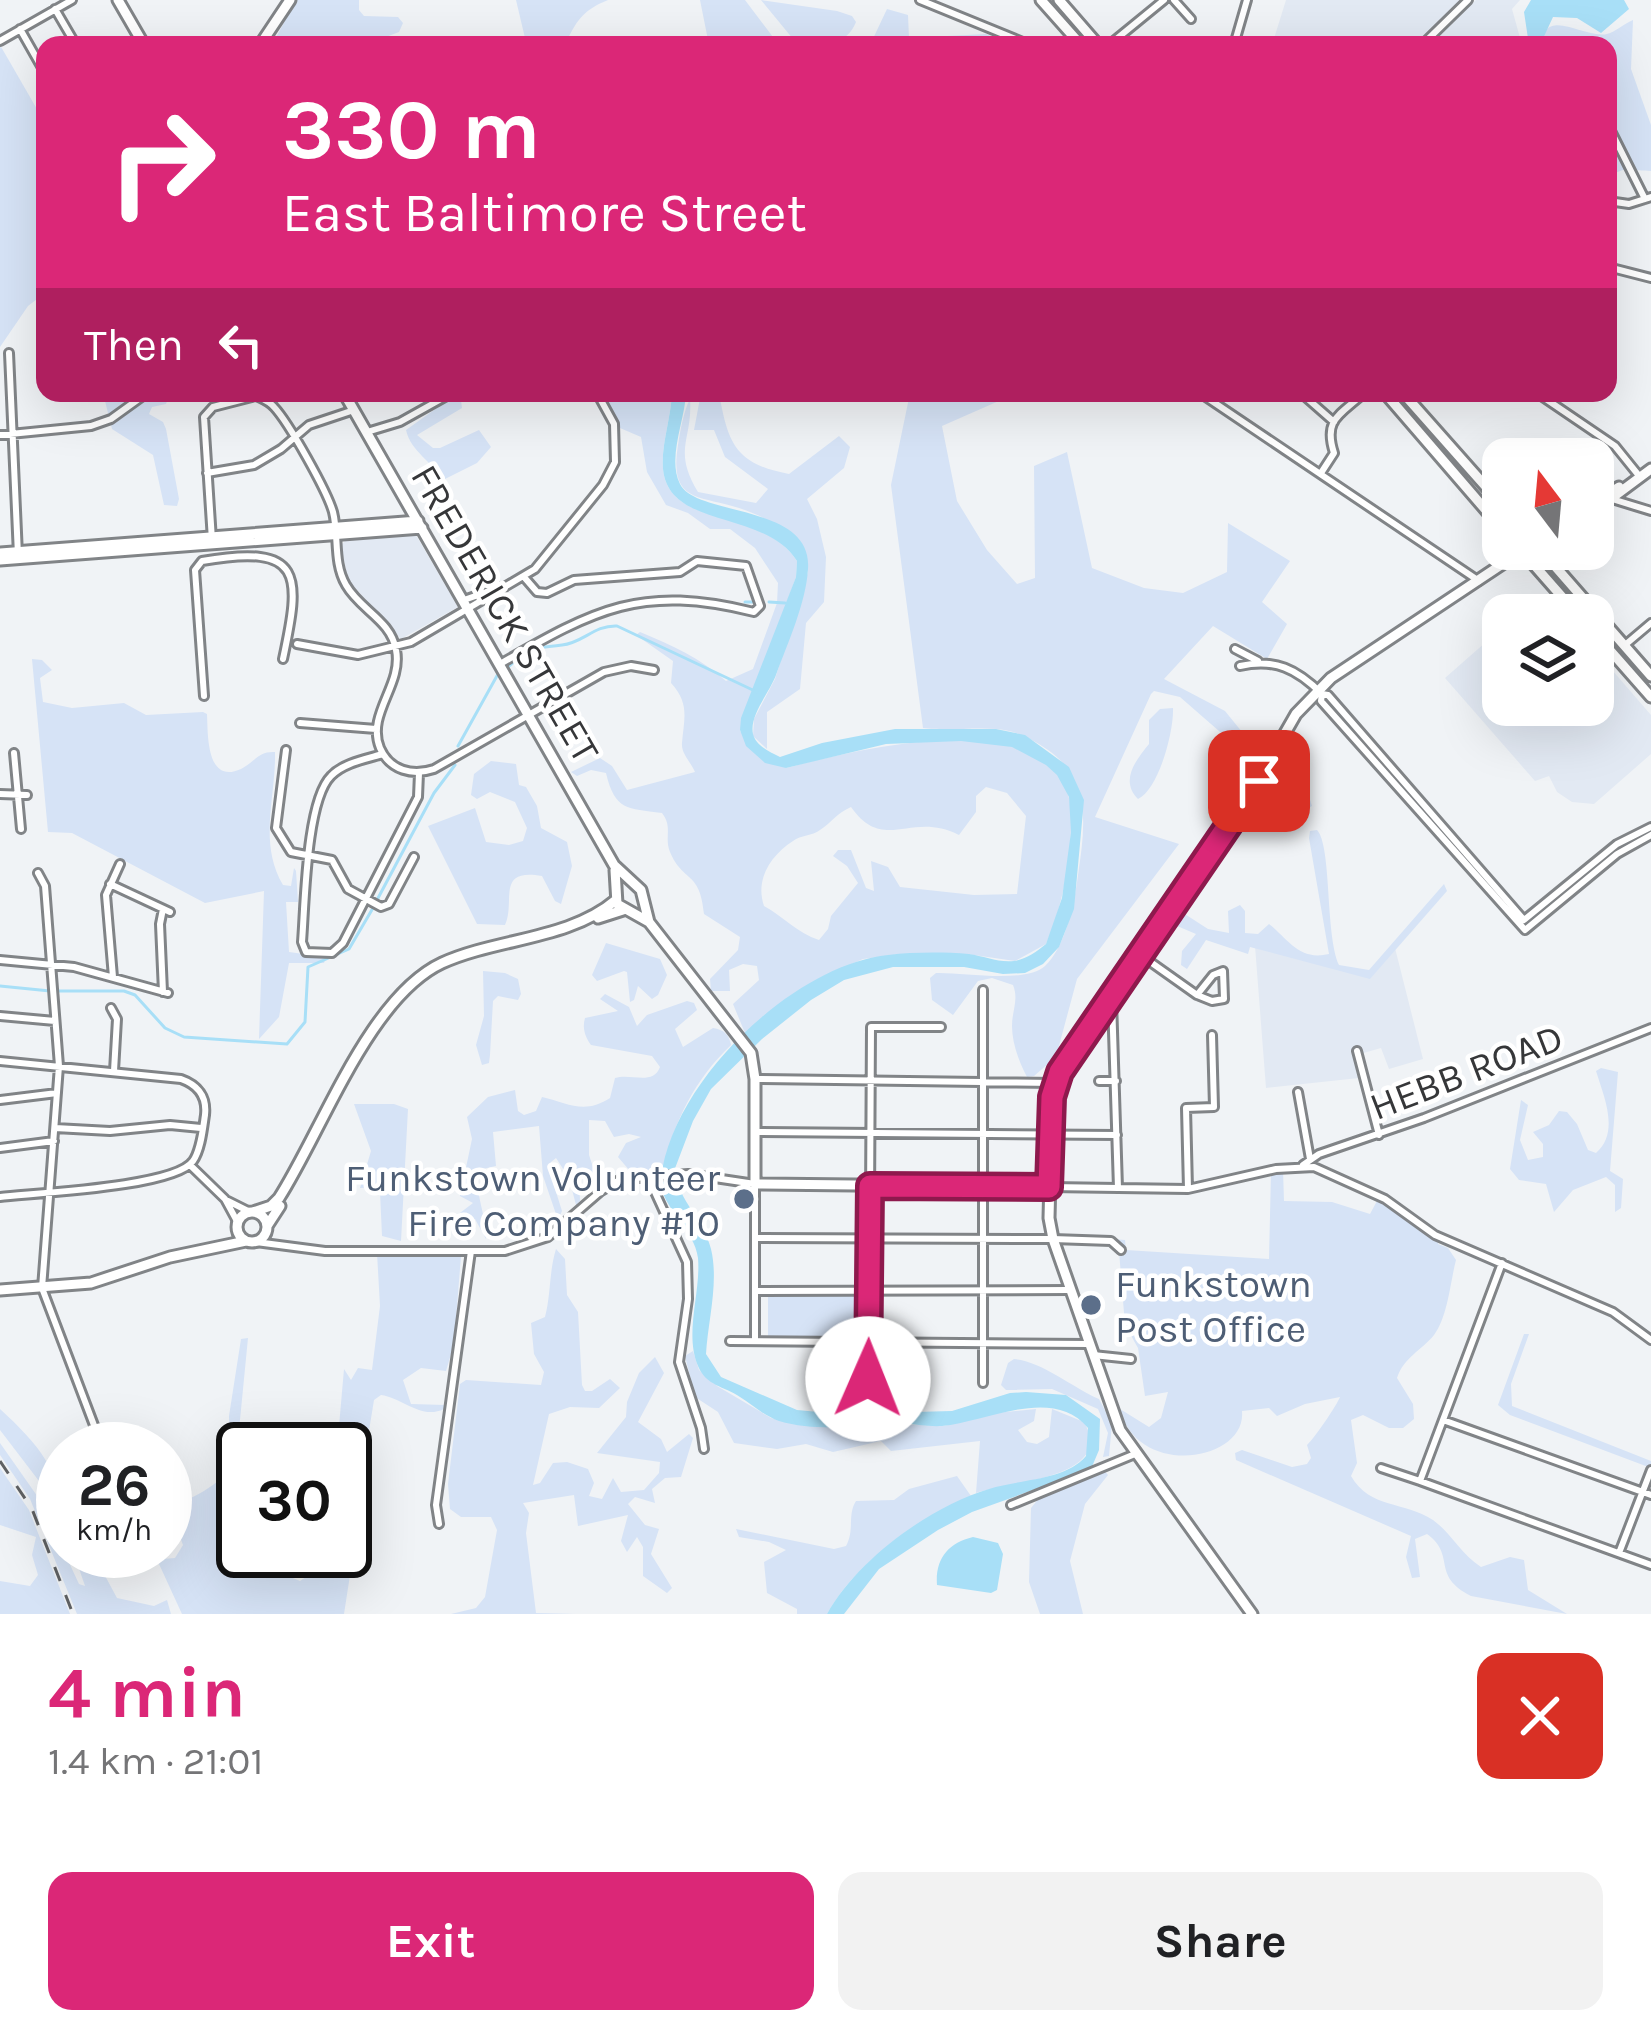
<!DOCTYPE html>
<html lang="en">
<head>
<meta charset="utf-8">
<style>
	body { margin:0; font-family:Karla,sans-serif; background:#f2f2f2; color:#202124; height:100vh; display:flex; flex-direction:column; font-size:45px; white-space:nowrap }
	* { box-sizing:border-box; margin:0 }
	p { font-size:39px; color:#757577 }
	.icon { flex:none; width:66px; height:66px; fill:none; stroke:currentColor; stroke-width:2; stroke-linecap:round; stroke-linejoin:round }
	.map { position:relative; height:1614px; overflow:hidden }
	.drawer { display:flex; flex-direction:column; background:#fff; flex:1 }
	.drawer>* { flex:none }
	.banner { position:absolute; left:36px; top:36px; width:1581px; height:366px; border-radius:24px; box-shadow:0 12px 48px #0002; background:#db2777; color:#fff; overflow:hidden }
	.needle { width:78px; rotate:344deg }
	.controls { position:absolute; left:1482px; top:438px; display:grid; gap:24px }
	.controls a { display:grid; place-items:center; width:132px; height:132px; border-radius:24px; background:#fff; box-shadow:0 12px 48px #0002; font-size:60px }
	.speed { position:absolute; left:36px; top:1422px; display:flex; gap:24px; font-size:60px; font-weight:700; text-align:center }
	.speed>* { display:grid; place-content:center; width:156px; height:156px; border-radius:50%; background:#fff; box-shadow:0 12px 48px #0002; line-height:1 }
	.speed small { font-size:30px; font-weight:400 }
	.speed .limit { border:6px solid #111; border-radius:18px; background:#fff; color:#111 }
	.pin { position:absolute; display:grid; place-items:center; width:102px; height:102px; color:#fff; margin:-51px; border-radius:24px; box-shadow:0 6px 18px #0006 }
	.me { position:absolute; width:132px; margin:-66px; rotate:1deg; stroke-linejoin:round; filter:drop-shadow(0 0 9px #0008) }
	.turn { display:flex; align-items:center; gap:42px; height:252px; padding:0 48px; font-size:54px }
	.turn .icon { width:156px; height:156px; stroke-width:2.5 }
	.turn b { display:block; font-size:84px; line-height:102px }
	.then { display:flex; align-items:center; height:114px; padding:0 48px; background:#0003; gap:24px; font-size:45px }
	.round { display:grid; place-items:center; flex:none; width:126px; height:126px; border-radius:24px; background:#f2f2f2 }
	.head { display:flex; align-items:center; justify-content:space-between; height:204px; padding:0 48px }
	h1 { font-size:72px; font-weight:700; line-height:90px; color:#db2777 }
	.action { display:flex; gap:24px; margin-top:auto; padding:24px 48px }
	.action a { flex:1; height:138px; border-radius:24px; background:#db2777; color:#fff; font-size:48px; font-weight:700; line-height:138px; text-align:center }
	.action a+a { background:#f2f2f2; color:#202124 }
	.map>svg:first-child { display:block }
</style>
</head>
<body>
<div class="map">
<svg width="1651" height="1614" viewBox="0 0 1651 1614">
	<rect width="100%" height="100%" fill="#f0f3f6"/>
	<path fill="#e2e9f3" d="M1286,0H1460L1414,45H1272Z
		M1476,0H1520L1512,9L1522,45H1430Z
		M416,535L458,607L401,639L348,580L341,545L347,539Z
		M1503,627V705H1593V648L1651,715V754L1594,804L1572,802L1557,792L1549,776L1535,781L1445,678Z
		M1255,946L1369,977L1395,948L1423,1059L1389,1069L1381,1048L1353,1056L1359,1078L1266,1088Z"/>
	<path fill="#d6e3f6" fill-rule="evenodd" d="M296,0H359V10L364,16L398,17L403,23L399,32L378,40L376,45H272Z
		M516,0H608C583,10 576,21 565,45H539L525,38Z
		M700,0H745L779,45C747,45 743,37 709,45Z
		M761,0L837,11L852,16L856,22C846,47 821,45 798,45Z
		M887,9L908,15L909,38L986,34L1013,45H870Z
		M1633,20L1631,69L1651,125V171C1632,171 1625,165 1608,178V45H1540C1546,5 1583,39 1607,34C1615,32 1625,23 1633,20Z
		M0,45L45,123V293L28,306L0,347Z
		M103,393H170L166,404L152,407L149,414L163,422L166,429L179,499L177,506L164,505L153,455L112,429Z
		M603,393H672C671,418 661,445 663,469C669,530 762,506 797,561L796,577L740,731L786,768C851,751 1043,702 1069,798C1073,813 1071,830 1070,845C1067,879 1060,912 1046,944L1015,961L967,954H901L863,959L824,976L745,1033L733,1004L759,980L757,966L743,964L729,970L730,991H711L710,979L738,950L740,937L704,914C700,870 683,883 670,852C664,837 673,827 662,813C627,808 615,811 606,773L591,770L577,776L571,772L600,758L612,766L627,790L695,772C691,762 681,754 682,743C684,718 690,704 671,683L673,661L636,635L640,632C672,645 700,658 726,681L753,669L777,603L778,583L755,548L730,529H710L688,513L666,505L647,472L641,437L620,428ZM986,787L1007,793L1026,816L1017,894L974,895L900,887L888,867L871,861L874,891L866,888L851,850H838L833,856L847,866L858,883L831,916L828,929L819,940C797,933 784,917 764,906C755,880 770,856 793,841C801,835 812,836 820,830C832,822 837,813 851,807C884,854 911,810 959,835L976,812V796Z
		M701,393H719C728,443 735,464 789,474L839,436L850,447L844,468L807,499L817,519L826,557L824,602L806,623L800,689L767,712V749L753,736L754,719L775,679L808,572L791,533C774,523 758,514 739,508C697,495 669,502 678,445C680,431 684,410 690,399C693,440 672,449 698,492L756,503L768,489L725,457L714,430H694Z
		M910,393H1017L942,426L957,501L987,550L1017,584L1035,578L1034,466L1067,452L1092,568L1144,588L1183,593L1227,572L1228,523L1290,561L1262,602L1287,624L1267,659L1213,626L1164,679L1225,711L1264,759C1249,791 1233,832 1206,855L1238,801L1227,738L1180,697L1154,691L1151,694L1095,817L1179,844L1077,979L1056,1057L1034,1076L1027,1077C1019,1062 1012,1043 1012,1026C1012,1010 1019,1000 1013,985L992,978L978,981L953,1015L932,1000L930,978L936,973C962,972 1025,984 1045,966C1065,947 1074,906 1078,875C1085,827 1092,781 1048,750C1032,739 1017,731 997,729C973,727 948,731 923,728L891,485Z
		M455,395L461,400L462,408L417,435L433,448H440L479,430L491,447L477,463L443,480C432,461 411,452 406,430Z
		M32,659L42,660L52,670L40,678L43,702L72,708L124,703L146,715L203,712L207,714C208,734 206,785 241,769C255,762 258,751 275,752C276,798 258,842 283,885L291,886L294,868L296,871L298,902H286L289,952L326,957L324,963H289L279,1017L259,1039L264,891L205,903L72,833L48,832Z
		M1173,708C1174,731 1159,789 1138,799C1119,780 1137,759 1149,744V720L1160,709Z
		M1296,756L1312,806L1268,832L1261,828C1257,798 1279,778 1296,756Z
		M491,761L516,764L519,785L526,787L537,806L541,828L567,842L572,866L561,904L555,901L542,876C495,868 516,901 505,925L477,924L428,826L475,808L486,842L509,845L523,841L527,828L515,802L490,792L477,799L471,795L474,774Z
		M1317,830C1332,846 1325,934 1339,965L1369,970L1444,884L1447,891L1370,979L1250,947L1248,954L1206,940L1187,969L1181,965L1182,951L1196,934L1170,923L1177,909L1208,929L1229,933L1228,911L1240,905L1245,911V933L1258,934L1269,924C1289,940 1299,961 1329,954L1309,838L1310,831Z
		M606,943L660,959L667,975L658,995L652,999L638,986L634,1000L630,1002L627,972L624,971L597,981L592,975Z
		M483,971L505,973L518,979L521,994L518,1000L498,996L493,1001L490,1055L489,1063L482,1065L476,1045L484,1016Z
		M605,994L629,1007L637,1026L647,1015L687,1001L694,1003L697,1010L675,1029L683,1047L713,1028C724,1030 729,1034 731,1045C694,1080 675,1121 662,1170L630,1171L618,1157L626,1143L641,1137L629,1134L614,1137L605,1121L589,1120V1155L598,1182L594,1187L579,1176L580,1201L576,1205L569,1178L556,1158L551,1162V1176L562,1211L558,1220L543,1176L539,1126L493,1132L496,1166L478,1170C475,1196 486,1213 486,1239L475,1219L457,1223L456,1216L473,1203L460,1196L472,1139L467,1117L488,1097L515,1090L518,1111L524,1115L536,1111L542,1097C568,1103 584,1115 610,1098L615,1078C631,1073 653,1086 660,1067L652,1056L591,1045C585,1037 582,1028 585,1018L618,1011L600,999Z
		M1601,1068L1618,1072L1610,1171L1623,1179L1621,1208L1615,1212V1185L1606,1177L1573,1190L1554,1212L1546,1184L1519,1180L1510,1169L1521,1100L1528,1105L1520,1140L1528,1160L1543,1157V1144L1533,1132L1549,1125L1559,1111L1567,1112L1577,1124L1588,1150L1596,1153C1620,1132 1604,1097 1596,1071Z
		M354,1104H394L408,1109L401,1241L382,1236L380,1192L374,1187L360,1188L371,1151Z
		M1283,1170L1284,1201L1332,1202L1370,1214L1378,1199L1439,1240L1438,1244L1448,1248L1456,1260C1450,1283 1448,1316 1434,1335C1421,1351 1404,1357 1397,1378L1413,1404L1414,1419L1403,1428H1389L1363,1415L1351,1420L1357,1463L1351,1476C1370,1509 1404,1501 1433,1520C1451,1533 1461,1554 1481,1567L1510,1557L1524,1560L1528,1590L1567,1614L1471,1596C1430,1575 1457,1556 1427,1534L1415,1539L1420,1577L1412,1578L1406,1557L1411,1536L1236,1460L1235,1453L1242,1450L1292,1467L1307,1464L1311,1458L1307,1445C1314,1439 1337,1405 1340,1397L1305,1404L1277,1416L1269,1408L1242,1411C1247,1462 1137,1479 1120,1409L1149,1427L1161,1418L1168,1392L1145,1396L1138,1348L1125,1325L1119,1251L1113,1249V1239L1125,1240L1126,1250L1269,1259L1271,1172Z
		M556,1249L565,1259L567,1295L578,1312L582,1385L585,1391H592L610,1379L620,1388L599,1408L570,1407L549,1414L533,1485L540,1483L553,1463L567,1462L588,1469L594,1483L589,1496L602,1499L613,1478L621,1492L644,1490L659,1473L660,1462L597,1453L626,1417L627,1402L639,1373L655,1357L664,1373L638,1422L661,1439L667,1452L689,1434L693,1438L681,1477L665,1478L652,1489L655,1503L635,1497L628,1504L645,1525L659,1529L651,1554L672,1588L667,1593L643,1576V1547L637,1537L627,1552L621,1541L628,1515L578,1526L574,1495L523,1503L529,1513L526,1533L536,1613L576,1614H451L476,1608L485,1597L497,1530L491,1517H461L450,1509L448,1484L460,1384L466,1380L541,1385L544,1372L534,1354L531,1323L545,1317C551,1295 549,1271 556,1249Z
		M377,1253L461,1256L454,1344L446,1371L421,1368L403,1380L411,1404L445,1405L444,1409C421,1420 403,1398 381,1395L374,1400L367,1443L358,1447L366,1472L344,1614H182L159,1564L162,1559L175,1558L183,1545L173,1518H165V1505C188,1504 214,1486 230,1471L229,1416L241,1339L248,1338L239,1430L243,1551H257L259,1564L300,1581L306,1577L300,1551H326L329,1574L335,1572L345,1551L351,1479L345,1474V1449H337L344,1369L351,1380L358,1368L372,1370L380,1306Z
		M768,1296H864V1338H768Z
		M1524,1334H1529L1511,1384L1512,1406L1651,1461V1468L1510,1415L1498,1405Z
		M693,1351L699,1370L717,1386L771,1418L790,1423L855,1429L895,1424L944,1426L996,1413L1036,1409L1034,1421L1018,1430L1027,1442L1037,1444L1049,1437L1052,1409L1084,1422C1117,1478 1008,1482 976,1493L980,1441L891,1451L881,1441L833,1452L806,1444L777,1449L734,1443L718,1412L695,1397L685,1356Z
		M1014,1359C1039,1360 1074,1388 1099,1399L1112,1424L1109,1456L1103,1457L1108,1433L1098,1409L1052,1389L1006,1390L1001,1385L1008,1363Z
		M0,1409C38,1444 63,1472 63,1525L55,1502L0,1430Z
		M0,1443L40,1500L79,1584L85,1586L73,1551H89L98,1575L103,1572L117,1598L154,1606L167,1600L171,1614H77L30,1499L0,1455Z
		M0,1468L29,1510L70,1614H0V1581L30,1586L38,1575L32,1555L36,1537L0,1525Z
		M1103,1469L1108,1475L1085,1504L1070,1561L1083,1614H1040L1029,1582L1031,1508L1040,1497Z
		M957,1476L971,1496C914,1527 860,1556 827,1614H797V1609L767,1593L764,1562L786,1550L769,1542L739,1537L736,1529L834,1549L846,1546C855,1530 847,1515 856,1501L894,1500L909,1489Z"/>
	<path fill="#a8dff7" d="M1531,0H1624L1629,9L1601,33L1577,18L1553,17L1540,45H1529L1524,12Z
		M672,393H686C685,420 667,458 680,484C696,517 813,503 808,569C806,603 788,642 776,675C770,692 749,715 753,734C756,746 770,752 780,757L822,743L895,729H996L1025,735L1069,767L1084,800L1074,909L1059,947L1043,964L1025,973L1003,974L964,967H893L844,980L811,1000L762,1039L711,1089L693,1121L674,1171C679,1201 704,1220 711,1249C719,1282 708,1321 706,1354L721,1377L797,1410L840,1414L952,1411L1010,1393L1026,1392L1066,1395L1100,1419L1099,1450L1091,1469L972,1512L938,1530L879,1569L844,1614H827C857,1560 929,1507 989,1489C1019,1479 1065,1481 1086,1456L1088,1428C1053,1385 986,1422 942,1426C926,1427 912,1423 896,1424C858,1426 816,1432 779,1421C764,1416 753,1405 740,1397C724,1386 706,1386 698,1366C684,1333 701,1293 698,1258C695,1229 658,1205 661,1178C672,1082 793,965 888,955C914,952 943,952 969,954C984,956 999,963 1014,961C1027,959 1036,952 1046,944L1062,898L1071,832L1069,797L1057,775L1046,765L1012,747L961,741L886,744L786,768L765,763L746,746L740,730L741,718L796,577L797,561C764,509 669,530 663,469C661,445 671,418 672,393Z
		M973,1537L998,1543L1003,1554L997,1590L991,1593L937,1585C935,1559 948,1543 973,1537Z"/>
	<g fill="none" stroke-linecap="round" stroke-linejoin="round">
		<path stroke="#a8dff7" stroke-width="3" d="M745,602H752
			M769,602L785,603
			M509,666C534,645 534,649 562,645C583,643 594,625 617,626L757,692
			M458,746L498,674
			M377,900L434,793L455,765
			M0,986L50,991
			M56,991H124L135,995L165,1028L184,1037L287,1044L305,1022L308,967L349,949L373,908"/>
		<g stroke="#818487" stroke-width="12">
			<path id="minor" d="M920,0L1030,45
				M1174,0L1191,19
				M55,9L76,45
				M20,29L45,73
				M0,41L72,0
				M1109,45L1164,0
				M1234,45L1247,0
				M1422,45L1468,0
				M1608,125L1645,199
				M1608,201L1629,204L1651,197
				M1608,267L1651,278
				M9,353L18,555
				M251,393C258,398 267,399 274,407C289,423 327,491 333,512C339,536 333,563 346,585C360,610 391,620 396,650C403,685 366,714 380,748C390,771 413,776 434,769L604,672L631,666L654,670
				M1200,393L1479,581
				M1301,393L1334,422
				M1537,393L1615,446L1640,477
				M367,432L400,422L452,393
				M0,435L91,426L111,419L147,393
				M207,473L254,465L281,449L309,425L354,410
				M1321,473L1334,453C1323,419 1340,415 1364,393
				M1612,499L1651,511
				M212,540L204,417L213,407L252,397
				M464,600L501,587
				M297,644L358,655L411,642L535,569L603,485L615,462L614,424L597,393
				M1625,645L1651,623
				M1235,649L1258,661
				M500,664C596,609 641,584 754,612L760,606L746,566L697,561L680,572L574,580L547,593L537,592L524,577
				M1240,666C1275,658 1297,669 1322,694L1328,695L1524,920L1617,844L1651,827
				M1322,694L1321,701L1525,930L1617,854L1651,835
				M204,696L195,570L202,561C304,543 301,575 283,659
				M300,723L376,729
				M286,750L276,828L291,852L332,860L348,889L381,907L389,904L414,857
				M14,753L21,829
				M383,754C366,759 343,763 331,776C306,801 305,905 302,942L306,952L332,953L343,943L418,797L419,773
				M0,794L27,795
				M38,873L45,886L59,1066L42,1288L103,1449
				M110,884L170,912
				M163,909L160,924L163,992
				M1142,956L1197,995L1213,975L1223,971L1224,999L1212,1001L1197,995
				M0,960L74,967L168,993
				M113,977L106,895L120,864
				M983,990V1383
				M1112,1000L1118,1188
				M111,1008L117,1019L114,1071
				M0,1016L55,1021
				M1357,1051L1379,1135
				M0,1061L181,1079C198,1085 207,1097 205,1115C203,1128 201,1150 193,1161C175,1187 35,1193 0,1197
				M755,1079L1055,1083
				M1099,1081H1116
				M1298,1092L1310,1159
				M0,1100L57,1093
				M55,1128L110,1131L170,1125L201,1128
				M755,1132L1117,1135
				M0,1148L54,1141
				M190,1165L225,1199L238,1223
				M1303,1165L1319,1154L1424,1118L1651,1028
				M649,1179L687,1262L688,1299L679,1362L701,1428L704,1449
				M1049,1187L1188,1189L1276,1169L1314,1167L1385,1199L1435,1235L1613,1312L1651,1340
				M1188,1189L1186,1108L1214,1107L1212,1035
				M228,1201L250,1212
				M756,1238L1053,1239L1111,1241L1121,1250
				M256,1242L325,1251H505L548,1237L601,1191L621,1179L688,1174L755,1184V1341
				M756,1291L1070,1290
				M730,1341L1089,1344
				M1093,1355L1131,1359
				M869,1379L871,1027H941
				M1443,1420L1651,1495
				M1381,1468L1420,1481L1502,1263
				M1420,1481L1651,1565
				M1011,1505L1135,1454
				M439,1524L436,1505L471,1251
				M1619,1553L1651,1470"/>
		</g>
		<g stroke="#818487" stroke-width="15">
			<path id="major" d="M118,0L144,45
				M1041,0L1081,45
				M1059,0L1098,45
				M260,45L290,0
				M344,393L614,865L641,890L649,922L751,1053L755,1079V1184L1049,1187
				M1385,393L1503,530
				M1403,393L1503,506
				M1593,503L1619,487
				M1593,512L1651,469
				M1520,549L1578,615
				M1540,549L1651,676
				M0,553L418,521
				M0,560L422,528
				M1593,631L1651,697
				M615,870L617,904L649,922
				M598,918L623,910
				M253,1212L271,1206L279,1198C322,1131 369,997 442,963C497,938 569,940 616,900
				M237 1227a15 15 0 1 1 30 0a15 15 0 1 1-30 0Z
				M267,1226L280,1206
				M0,1290L91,1283L170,1257L246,1241
				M1252,1614L1120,1430L1053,1239L1049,1218L1052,1097L1069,1058L1233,824L1296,714L1331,678L1525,549"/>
		</g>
		<use href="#minor" stroke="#fff" stroke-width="6"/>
		<use href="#major" stroke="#fff" stroke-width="9"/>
		<path stroke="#5f6163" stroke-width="3" stroke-dasharray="15 15" stroke-linecap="butt" d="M0,1461L32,1509L73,1614"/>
	</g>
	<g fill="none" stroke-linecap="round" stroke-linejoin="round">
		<g stroke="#8e194d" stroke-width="30">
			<path id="route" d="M868,1379L870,1186L1049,1187L1052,1097L1060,1072L1259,781"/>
		</g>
		<use href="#route" stroke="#db2777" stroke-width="21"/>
	</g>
	<g fill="#5c6f8a" stroke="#fff" stroke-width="4.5">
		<circle cx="744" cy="1199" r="12"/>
		<circle cx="1091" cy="1305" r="12"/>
	</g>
	<g text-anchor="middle" stroke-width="9" stroke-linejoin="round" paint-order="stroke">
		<g font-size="39" fill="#363739" stroke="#fff">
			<text transform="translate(506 613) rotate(60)" y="14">FREDERICK STREET</text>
			<text transform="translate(1466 1071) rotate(-21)" y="14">HEBB ROAD</text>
		</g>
		<g font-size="39" fill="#4e5e75" stroke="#fff" text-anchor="end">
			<text x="720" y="1191">Funkstown Volunteer<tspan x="720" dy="45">Fire Company #10</tspan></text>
			<text x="1115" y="1297" text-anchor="start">Funkstown<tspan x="1115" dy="45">Post Office</tspan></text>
		</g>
	</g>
</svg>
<div class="controls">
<a><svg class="needle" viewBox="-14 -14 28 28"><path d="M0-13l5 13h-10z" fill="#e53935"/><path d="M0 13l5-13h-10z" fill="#757577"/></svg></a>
<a><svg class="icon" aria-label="layers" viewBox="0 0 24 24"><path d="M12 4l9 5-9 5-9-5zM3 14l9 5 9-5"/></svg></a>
</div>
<div class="speed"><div>26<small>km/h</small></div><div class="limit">30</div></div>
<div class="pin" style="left:1259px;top:781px;background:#d93025"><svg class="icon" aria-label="arrive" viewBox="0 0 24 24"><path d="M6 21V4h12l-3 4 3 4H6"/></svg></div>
<svg class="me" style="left:868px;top:1379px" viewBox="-20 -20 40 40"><circle r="19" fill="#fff"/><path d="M0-13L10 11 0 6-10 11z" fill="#db2777"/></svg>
<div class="banner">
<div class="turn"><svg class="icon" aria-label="right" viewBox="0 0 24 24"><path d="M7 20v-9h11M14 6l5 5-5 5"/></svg><div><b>330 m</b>East Baltimore Street</div></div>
<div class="then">Then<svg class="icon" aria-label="left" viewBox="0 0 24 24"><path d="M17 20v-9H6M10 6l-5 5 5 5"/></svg></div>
</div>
</div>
<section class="drawer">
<div class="head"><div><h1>4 min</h1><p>1.4 km · 21:01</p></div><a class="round" style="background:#d93025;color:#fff"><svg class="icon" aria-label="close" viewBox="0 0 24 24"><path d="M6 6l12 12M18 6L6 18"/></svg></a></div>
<div class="action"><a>Exit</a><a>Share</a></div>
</section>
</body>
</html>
